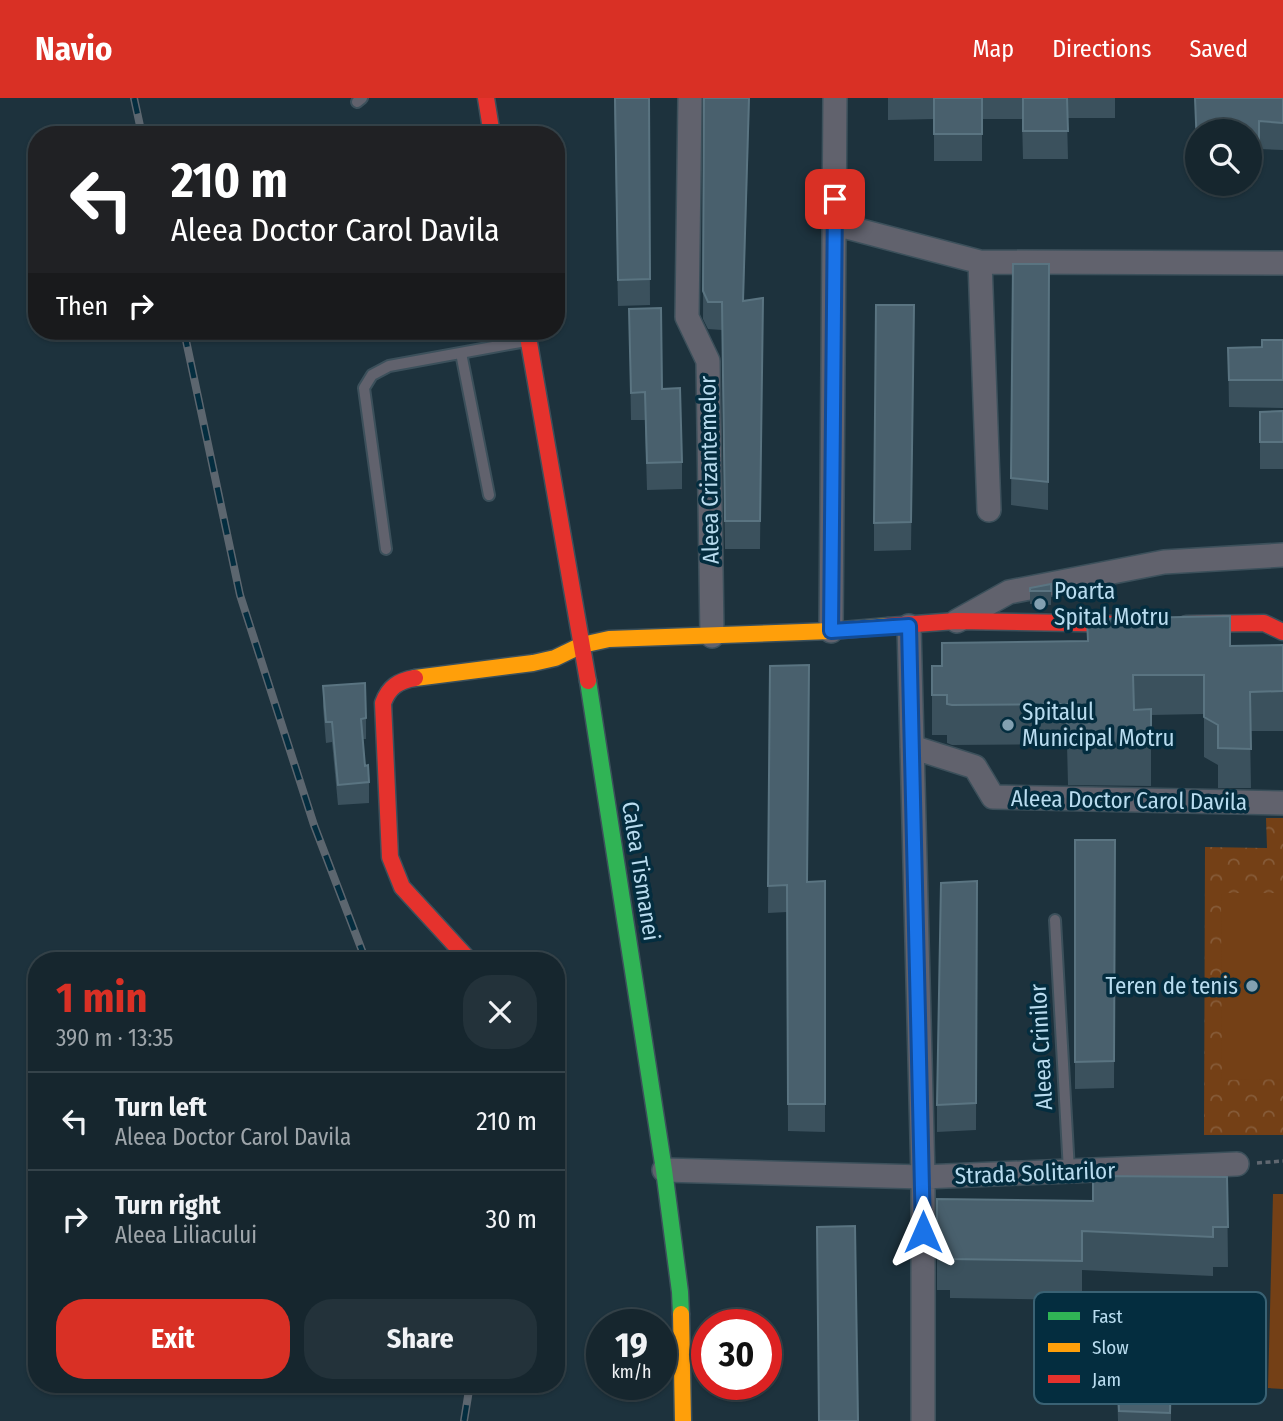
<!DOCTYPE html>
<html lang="en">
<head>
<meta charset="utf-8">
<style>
	body { margin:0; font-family:"Fira Sans Condensed",sans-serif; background:#23323a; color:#f1f3f6; height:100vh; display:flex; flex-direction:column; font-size:26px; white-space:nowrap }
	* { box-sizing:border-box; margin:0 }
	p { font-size:23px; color:#9ea5aa }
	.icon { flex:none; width:38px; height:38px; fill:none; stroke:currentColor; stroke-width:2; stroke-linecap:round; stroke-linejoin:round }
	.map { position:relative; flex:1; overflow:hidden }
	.drawer { position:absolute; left:28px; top:854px; width:537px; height:441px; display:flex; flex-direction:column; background:#16262e; border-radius:28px; box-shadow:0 2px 5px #0004,0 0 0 2px #35434a }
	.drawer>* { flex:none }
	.hud { position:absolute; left:28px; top:28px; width:537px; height:214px; border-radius:28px; box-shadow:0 2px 5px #0004,0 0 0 2px #35434a; background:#202124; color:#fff; overflow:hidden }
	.buttons { position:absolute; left:1185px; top:21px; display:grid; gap:14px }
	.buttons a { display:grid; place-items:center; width:77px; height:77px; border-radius:50%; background:#16262e; box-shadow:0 2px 5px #0004,0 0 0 2px #35434a; font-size:35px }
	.speed { position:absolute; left:586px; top:1211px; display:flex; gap:14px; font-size:35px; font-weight:700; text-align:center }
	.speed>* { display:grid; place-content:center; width:91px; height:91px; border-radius:50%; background:#16262e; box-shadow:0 2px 5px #0004,0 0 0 2px #35434a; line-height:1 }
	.speed small { font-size:18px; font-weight:400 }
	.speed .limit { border:10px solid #d22; background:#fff; color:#111 }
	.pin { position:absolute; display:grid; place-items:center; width:60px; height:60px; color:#fff; margin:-30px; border-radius:14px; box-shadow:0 4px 10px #0006 }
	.me { position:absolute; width:77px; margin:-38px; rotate:0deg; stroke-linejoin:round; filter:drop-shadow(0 0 5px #0008) }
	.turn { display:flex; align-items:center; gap:24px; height:147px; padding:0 28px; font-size:32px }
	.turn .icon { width:91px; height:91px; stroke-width:2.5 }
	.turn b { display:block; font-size:49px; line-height:60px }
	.then { display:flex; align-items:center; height:66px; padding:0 28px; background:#0003; gap:14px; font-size:26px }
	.round { display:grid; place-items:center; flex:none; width:74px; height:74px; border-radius:28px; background:#23323a }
	.overview { display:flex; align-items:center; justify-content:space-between; height:119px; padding:0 28px }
	h1 { font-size:42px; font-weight:700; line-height:52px; color:#d93025 }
	.action { display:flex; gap:14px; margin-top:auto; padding:14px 28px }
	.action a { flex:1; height:80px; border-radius:28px; background:#d93025; color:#fff; font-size:28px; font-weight:700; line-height:80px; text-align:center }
	.action a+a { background:#23323a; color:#f1f3f6 }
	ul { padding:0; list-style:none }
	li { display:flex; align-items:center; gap:21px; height:98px; padding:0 28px; border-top:2px solid #35434a }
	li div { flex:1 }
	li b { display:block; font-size:26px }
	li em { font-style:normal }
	header { display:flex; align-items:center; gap:42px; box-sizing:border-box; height:98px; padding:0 35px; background:#d93025; color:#fff }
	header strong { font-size:33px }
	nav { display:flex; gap:38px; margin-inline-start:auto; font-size:24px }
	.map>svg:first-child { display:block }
</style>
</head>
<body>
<header>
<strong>Navio</strong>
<nav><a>Map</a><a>Directions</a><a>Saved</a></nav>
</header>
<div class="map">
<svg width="1283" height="1323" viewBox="0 0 1283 1323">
	<defs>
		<pattern id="park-crowns" width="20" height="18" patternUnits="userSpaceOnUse" patternTransform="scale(1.75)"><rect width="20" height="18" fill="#744016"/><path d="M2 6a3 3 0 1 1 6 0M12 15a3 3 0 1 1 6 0" fill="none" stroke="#865b38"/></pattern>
	</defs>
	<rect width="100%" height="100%" fill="#1d323d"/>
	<path fill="url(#park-crowns)" d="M1266,720H1283V1037H1204L1205,749L1267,750Z"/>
	<path fill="#744016" d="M1221,795H1283V981L1222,982Z
		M1273,1096H1283V1291L1268,1290Z"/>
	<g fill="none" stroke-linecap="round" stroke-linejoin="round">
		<g stroke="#3c505b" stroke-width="14">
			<path id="lane" d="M357,4L362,0
				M461,255L489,397
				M386,451L364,290L372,277L389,268L526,243
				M1055,822L1069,1073"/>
		</g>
		<g stroke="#3c505b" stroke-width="26">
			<path id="street" d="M690,0L687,219L708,263L712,538
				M835,126L980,164L1283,165
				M980,164L989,412
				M957,523L1009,494L1164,464L1283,457
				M909,528L923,1079V1323
				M831,533L835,0
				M912,649L975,669L993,699L1283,705
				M664,1072L923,1079L1237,1066"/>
		</g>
		<g stroke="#3c505b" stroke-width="19">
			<path id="fast" d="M588,583L664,1072L680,1194L681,1216"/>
		</g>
		<g stroke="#3c505b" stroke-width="19">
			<path id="slow" d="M415,580L533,565L555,560L582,547L609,541L831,533L888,528
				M681,1216L683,1323"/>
		</g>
		<g stroke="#3c505b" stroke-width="19">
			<path id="jam" d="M486,0L492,37
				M527,233L588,583
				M1186,526L1264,525L1283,534
				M888,528L956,523L1131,526
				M415,580C398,583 389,589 383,605L390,759L402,789L470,863"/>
		</g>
		<path stroke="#616871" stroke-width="3.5" stroke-dasharray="5 3.5" stroke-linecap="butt" d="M1257,1065L1283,1063"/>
		<use href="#lane" stroke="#61626d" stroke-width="10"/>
		<use href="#street" stroke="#61626d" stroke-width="23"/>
		<use href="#fast" stroke="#30b455" stroke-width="16"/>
		<use href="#slow" stroke="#ff9f0a" stroke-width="16"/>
		<use href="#jam" stroke="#e5322d" stroke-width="16"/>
		<g stroke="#5c666f" stroke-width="8">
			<path id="rail" d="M134,0L142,37
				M184,233L240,497L314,727L366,863
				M464,1323L470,1286"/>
		</g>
		<use href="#rail" stroke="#042d3f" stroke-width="5" stroke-dasharray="16" stroke-linecap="butt"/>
	</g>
	<path fill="#3b515d" d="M614,0H649L650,207L618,208Z
		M704,0L744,202L763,200L760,451H725L722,232L708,231L703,221Z
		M888,0H1115V20H1067L1068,61H1023L1022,21H982V63H934V21L888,22Z
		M1195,0H1283V52L1259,51V75H1250V33H1197V76Z
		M1013,166H1049L1048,412L1011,407Z
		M914,207L911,452L874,453V425Z
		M629,211L662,291L682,364V391L647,392L645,322H631Z
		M1283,242V310L1229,309L1228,250L1262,249Z
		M1283,313V371H1260V314Z
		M1051,486V507L1030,506V490Z
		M1283,547V633H1250L1251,690H1218V667L1204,659V616L1151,617V688L1068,687L1067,646L952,647L947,645V637H932V568L1230,548Z
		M770,568L807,784L825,783V1034L788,1033L787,814L768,815Z
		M323,588L366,620V641H363L365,668L369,684V705L338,707L332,644L326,645L323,609Z
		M1075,742H1115L1114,990L1075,991Z
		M977,783L976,1032L937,1034V1007Z
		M1227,1079L1228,1169H1213V1178L1082,1172V1202L950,1200V1192H937V1101L1093,1103Z
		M1172,1216L1171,1323H1118L1115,1217Z"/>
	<path fill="#2a3f4a" d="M749,0H750L743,230V203Z"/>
	<path fill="#49606d" stroke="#5a7481" stroke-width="2" d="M615,0H649L650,181L618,182Z
		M704,0H749L743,203L763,200L760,423H725L722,204H708L703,193Z
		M934,0H982V36H934Z
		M1023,0H1067L1068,33H1023Z
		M1195,0H1283V25L1259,23V48H1250V33H1197V49Z
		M1013,166H1049L1048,384L1011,380Z
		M876,207H914L911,424L874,425Z
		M661,210L662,291L680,290L682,364L647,365L645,294L631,295L629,211Z
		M1262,242H1283V282H1229L1228,250L1262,249Z
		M1283,313V344H1260V314Z
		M1051,486V493H1030V490Z
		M1230,518V548L1283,547V593L1250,594L1251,651L1218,650V627L1204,619V577H1133L1134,612L1151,611V648L1068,647L1067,606L952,607L947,606V597H932V568H942V545L1088,543L1087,521Z
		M809,567L807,784L825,783V1006H788L787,787L768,788L770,568Z
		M365,585L366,620L361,621L365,668L368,667L369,684L338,687L332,624H326L323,588Z
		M1075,742H1115L1114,963L1075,964Z
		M977,783L976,1005L937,1007L941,785Z
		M1093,1078L1227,1079L1228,1129H1213V1139L1082,1133V1163L950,1161V1153L937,1152V1101L1093,1103Z
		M855,1128L858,1323H819L817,1129Z
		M1172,1216L1170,1315L1119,1313L1115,1217Z"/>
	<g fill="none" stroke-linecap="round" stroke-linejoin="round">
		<g stroke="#114b97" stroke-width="18">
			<path id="route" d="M835,101L831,533L909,528L923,1134"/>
		</g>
		<use href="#route" stroke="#1a73e8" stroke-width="12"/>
	</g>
	<g fill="#82a0b1" stroke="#042d3f" stroke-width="2.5">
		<circle cx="1040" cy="506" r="7"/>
		<circle cx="1008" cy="627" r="7"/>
		<circle cx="1252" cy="888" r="7"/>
	</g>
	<g text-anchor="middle" stroke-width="7" stroke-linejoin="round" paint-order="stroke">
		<g font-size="23" fill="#b9dcef" stroke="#042d3f">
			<text transform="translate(709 372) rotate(-91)" y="8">Aleea Crizantemelor</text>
			<text transform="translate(1129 702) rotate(1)" y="8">Aleea Doctor Carol Davila</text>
			<text transform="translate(641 773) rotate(81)" y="8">Calea Tismanei</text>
			<text transform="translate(1041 949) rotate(-93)" y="8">Aleea Crinilor</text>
			<text transform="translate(1035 1075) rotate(-2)" y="8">Strada Solitarilor</text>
		</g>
		<g font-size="23" fill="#b9dcef" stroke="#042d3f" text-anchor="start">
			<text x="1054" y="501">Poarta<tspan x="1054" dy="26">Spital Motru</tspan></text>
			<text x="1022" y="622">Spitalul<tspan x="1022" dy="26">Municipal Motru</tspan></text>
			<text x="1238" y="896" text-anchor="end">Teren de tenis</text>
		</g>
	</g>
	<rect x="1034" y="1194" width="232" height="112" rx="10" fill="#042d3f" stroke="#3a6274" stroke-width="2"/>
	<rect x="1048" y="1214" width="32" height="8" fill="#30b455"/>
	<rect x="1048" y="1245" width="32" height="9" fill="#ff9f0a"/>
	<rect x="1048" y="1277" width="32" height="8" fill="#e5322d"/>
	<g font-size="19" fill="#b9dcef">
		<text x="1092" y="1225">Fast</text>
		<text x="1092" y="1256">Slow</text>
		<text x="1092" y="1288">Jam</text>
	</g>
</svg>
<div class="buttons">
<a><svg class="icon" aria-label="search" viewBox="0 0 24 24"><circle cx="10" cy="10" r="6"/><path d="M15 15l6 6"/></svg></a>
</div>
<div class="speed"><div>19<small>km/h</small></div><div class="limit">30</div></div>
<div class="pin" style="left:835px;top:101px;background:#d93025"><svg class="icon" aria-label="arrive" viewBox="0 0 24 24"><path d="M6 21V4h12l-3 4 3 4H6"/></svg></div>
<svg class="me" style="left:923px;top:1134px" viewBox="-20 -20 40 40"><path d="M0-17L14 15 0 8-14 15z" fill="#1a73e8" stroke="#fff" stroke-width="4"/></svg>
<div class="hud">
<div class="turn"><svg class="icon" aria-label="left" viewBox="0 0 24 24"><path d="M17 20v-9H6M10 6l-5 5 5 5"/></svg><div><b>210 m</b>Aleea Doctor Carol Davila</div></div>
<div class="then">Then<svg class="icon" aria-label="right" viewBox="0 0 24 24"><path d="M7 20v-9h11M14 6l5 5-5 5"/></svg></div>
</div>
<section class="drawer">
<div class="overview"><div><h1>1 min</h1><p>390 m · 13:35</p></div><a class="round"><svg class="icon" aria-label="close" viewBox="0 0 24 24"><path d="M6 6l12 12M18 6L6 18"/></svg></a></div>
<ul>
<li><svg class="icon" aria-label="left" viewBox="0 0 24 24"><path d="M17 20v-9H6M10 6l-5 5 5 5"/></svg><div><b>Turn left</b><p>Aleea Doctor Carol Davila</p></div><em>210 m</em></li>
<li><svg class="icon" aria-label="right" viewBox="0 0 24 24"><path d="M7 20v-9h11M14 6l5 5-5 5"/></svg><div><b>Turn right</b><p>Aleea Liliacului</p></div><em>30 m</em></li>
</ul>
<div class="action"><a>Exit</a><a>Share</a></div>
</section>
</div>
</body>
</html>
